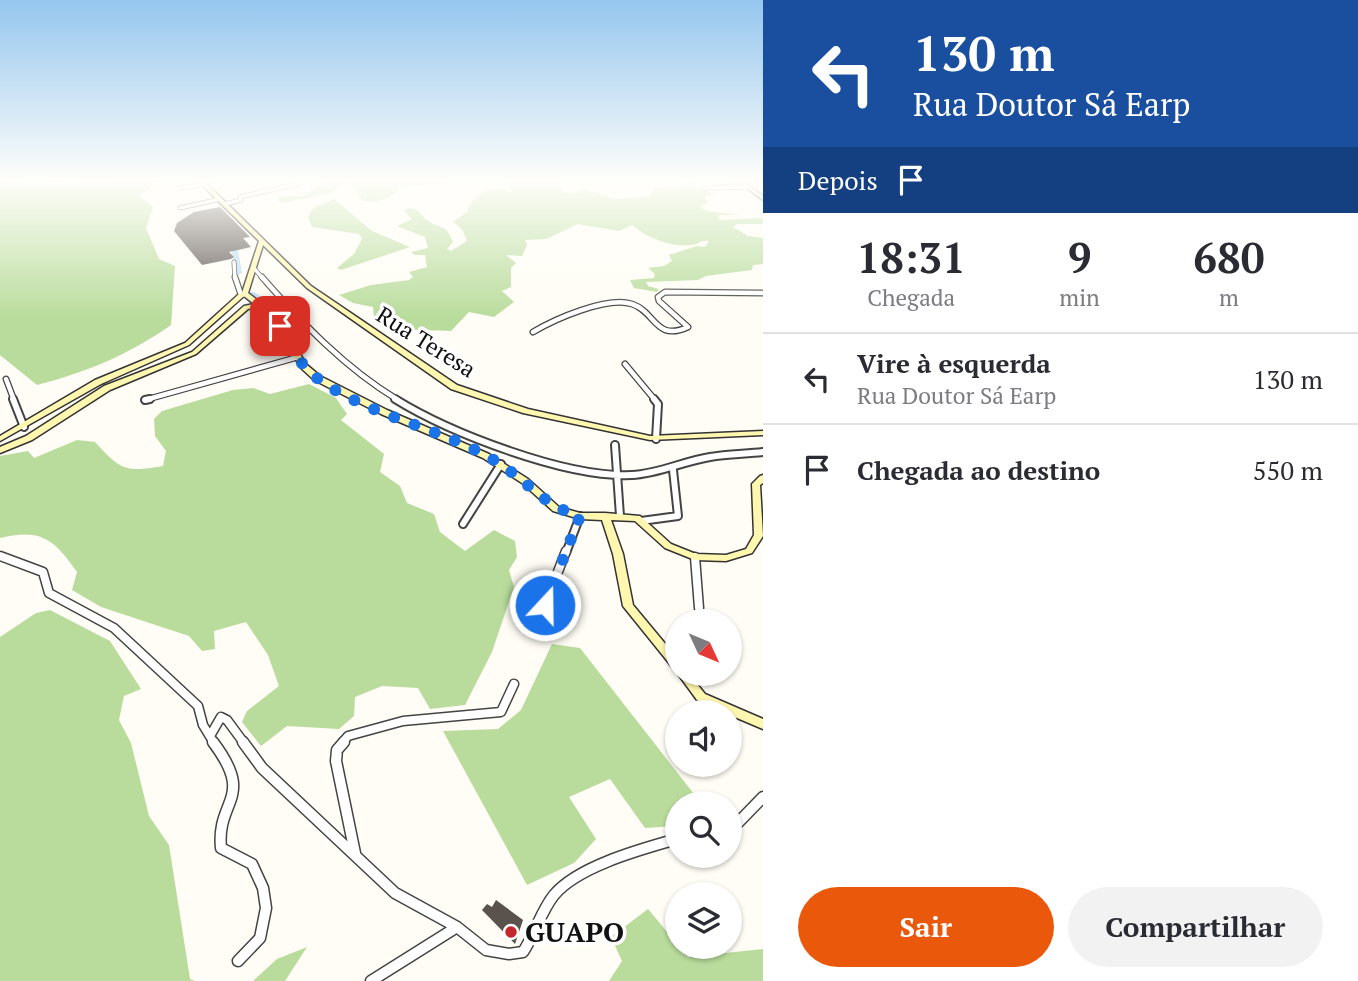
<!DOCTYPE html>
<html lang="pt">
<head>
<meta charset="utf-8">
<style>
	body { margin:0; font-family:"PT Serif",serif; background:#f2f2f3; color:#2b2b33; height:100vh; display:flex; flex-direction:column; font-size:26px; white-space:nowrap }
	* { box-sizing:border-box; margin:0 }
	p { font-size:23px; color:#7c7c81 }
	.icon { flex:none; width:38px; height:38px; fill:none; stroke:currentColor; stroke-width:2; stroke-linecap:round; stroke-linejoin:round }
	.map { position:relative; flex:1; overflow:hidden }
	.side { display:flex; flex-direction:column; background:#fff; width:595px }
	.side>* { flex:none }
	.banner { background:#1a4fa0; color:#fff; overflow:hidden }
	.needle { width:46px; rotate:134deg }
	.buttons { position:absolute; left:665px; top:609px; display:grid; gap:14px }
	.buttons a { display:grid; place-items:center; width:77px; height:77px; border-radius:50%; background:#fff; box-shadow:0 2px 5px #0004; font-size:35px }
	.pin { position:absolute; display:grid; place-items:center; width:60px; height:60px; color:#fff; margin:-30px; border-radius:14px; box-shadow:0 4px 10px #0006 }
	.me { position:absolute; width:77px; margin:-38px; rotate:21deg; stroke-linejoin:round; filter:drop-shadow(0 0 5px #0008) }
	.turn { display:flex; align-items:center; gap:24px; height:147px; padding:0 35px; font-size:32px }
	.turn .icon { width:91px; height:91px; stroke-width:2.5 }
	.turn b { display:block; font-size:49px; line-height:60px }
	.then { display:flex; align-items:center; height:66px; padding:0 35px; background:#0003; gap:14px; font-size:26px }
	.eta { display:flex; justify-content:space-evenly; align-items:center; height:119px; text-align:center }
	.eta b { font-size:42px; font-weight:700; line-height:49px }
	.action { display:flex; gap:14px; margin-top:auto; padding:14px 35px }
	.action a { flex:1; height:80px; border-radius:42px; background:#ea580c; color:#fff; font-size:28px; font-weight:700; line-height:80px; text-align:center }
	.action a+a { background:#f2f2f3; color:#2b2b33 }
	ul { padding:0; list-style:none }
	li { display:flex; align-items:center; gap:21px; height:91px; padding:0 35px; border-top:2px solid #e1e1e2 }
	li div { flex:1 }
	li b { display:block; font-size:26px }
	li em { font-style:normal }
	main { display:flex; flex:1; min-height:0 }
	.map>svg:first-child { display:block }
</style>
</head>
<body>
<main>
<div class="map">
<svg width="763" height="981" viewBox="0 0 763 981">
	<rect width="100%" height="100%" fill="#fffdf5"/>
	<path fill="#b9dc9c" d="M0,181L32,184L159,181L139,196L153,207L146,228L159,259L175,266L171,325C128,355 87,372 37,385L0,355Z
		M325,181H448L449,183L401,187C393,198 375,205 362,200L357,189L348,183L342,184L332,193L282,203L278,200L277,197L304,196Z
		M515,181H559L563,192L577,193L580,188L614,199L650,196L656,188C662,187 668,188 674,187C686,185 687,176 699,183L696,185L697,188L716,194L704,196L708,203L700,206L706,211L740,215H720L718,217L720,220L763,218V224H737L733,227L748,236L763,238V264L753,265L752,270L706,276L698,280L646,282L648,286L659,289L657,292L634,288L630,280L654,278L655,274L648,268L664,266L672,261L669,255L697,246L705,247L709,241C698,240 700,245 690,245C669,247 648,238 632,225L619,231L578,224L546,239L525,240L527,245L522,256L506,255L516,263L511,268V287L502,291L514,302L494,317L469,312L451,331C418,330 403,332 374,316L373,307L353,303L339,295L371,285L409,280L413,277L409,272L427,267L425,255H415L411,252L428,248L425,237L397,226L412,219L404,211L409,208C420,209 421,216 427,220C439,230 446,222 453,242L447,249L451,251L467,241L462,229L453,222L468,211V206L482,192L503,188L511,193L506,183Z
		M334,199L372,231L410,247L341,270L337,268L354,254L362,239L359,234L312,227L308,217L313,208Z
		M309,384L336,398L347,414L341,420L384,454L380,472L400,486L407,503L434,514L440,532L465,551L494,530L515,541L517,557L509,570L514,587L492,652L465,705L430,709L418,688L382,686L355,697L354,716L339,729L287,726L261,746L242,722L247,711L279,686L268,655L246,622L214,631L215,649L202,651L189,636L101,607L72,590L77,572C54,539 41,528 0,538V456L28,451L34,458L77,440L95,442C120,469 124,473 163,466L166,451L155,436L154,419L162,411L233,390L253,388L270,394Z
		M50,610L110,641L141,689L124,696L119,720L131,743L149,816L169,845L190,979L195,981H0V637L36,613Z
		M552,644L580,648L701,803H677V826L645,828L610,779L569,797L596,839L574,863L527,885L443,731L498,729L521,710Z
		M648,909L688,957L763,949V981H609L622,961L611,937Z
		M307,947L285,981H253L277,959Z"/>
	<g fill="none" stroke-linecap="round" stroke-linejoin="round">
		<path fill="#b9e0f7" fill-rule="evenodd" d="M235,248L238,250L242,273L238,275L234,273L232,250Z
			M248,292H254L260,296L256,298L248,296Z"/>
	</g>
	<path fill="#5a524d" d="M220,207L250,237L243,238L251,247L229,252L234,257L231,259L202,265L174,231L177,223L194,212Z
		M496,900L523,920L515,944L482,910L487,904L492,907Z"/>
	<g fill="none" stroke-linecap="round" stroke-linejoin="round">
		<g stroke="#444" stroke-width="5">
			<path id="street-far4" d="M714,183L741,181
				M180,188L201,185
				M705,188L748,187
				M225,204L241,200L240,197L298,184
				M180,208L216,200
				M234,262L235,279
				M254,268L263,279"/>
		</g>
		<g stroke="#444" stroke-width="7">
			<path id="street-far3" d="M235,277L241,295L245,294
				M262,277C302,323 345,368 398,400
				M533,332C555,319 607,296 632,304C656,312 655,342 688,327L659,301L658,297L665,292L763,293
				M625,364L655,400
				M6,379L14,400
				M145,400L298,357"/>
		</g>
		<g stroke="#444" stroke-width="10">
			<path id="street-far2" d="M13,399L24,427
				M395,399C450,433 566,478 632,475C658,474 684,461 710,457C727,454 745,454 763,452
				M654,399L658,404L656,439
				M145,400L150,399
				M615,445L620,516
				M641,521L678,516L673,470
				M463,524L501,464
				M566,553L580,516"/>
		</g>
		<g stroke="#444" stroke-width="11">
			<path id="street-far1" d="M0,556L43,572L49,593L114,628L198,706L203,725L214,743
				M695,557L699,608
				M545,605L566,551
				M210,736L221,717L227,720L244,743
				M342,743L348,736L403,721L501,712L514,684"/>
		</g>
		<g stroke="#444" stroke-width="13">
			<path id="street" d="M213,742C256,799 216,799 221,848L252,864L263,888L266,908L260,938L238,961
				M243,742L262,768L395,893L457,927L486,950L509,954L523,952C535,934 541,911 554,895C578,866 642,849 677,839
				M344,742L337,750L336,761L355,853
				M730,831L763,797
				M371,981L457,927"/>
		</g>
		<g stroke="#333" stroke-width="3">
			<path id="secondary" d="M205,181H209L208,185L311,286L457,385L528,409L650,436L763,431V435L650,440L523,413L451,389L307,288L263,245L248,293L273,312L307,365L320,376L387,410L489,454L528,479L559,507L580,513H605L640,516L671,544L696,554L726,555L746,549L754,535L752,484L760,476L763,475V483L760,485L763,536L752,553L726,561L695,560L665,548L635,521L611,520L623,554L633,605L677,658V669L673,668L623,606L613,554L602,520L580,519L553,511L522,483L483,458L381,414L314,380L301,368L269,314L259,307L248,309L196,354L110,390L32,440L0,453V447L26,436L104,386L192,352L244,306L254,304L244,296L189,345L101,384L0,441V436L95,380L185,343L239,294L242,293L259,241L203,186Z
				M738,181H742L763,196V200Z
				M678,674H689L705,694L763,719V729L730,715V712H724L697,700Z"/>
		</g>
		<use href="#street-far4" stroke="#fff" stroke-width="3.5"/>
		<use href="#street-far3" stroke="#fff" stroke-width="4.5"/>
		<use href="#street-far2" stroke="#fff" stroke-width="6"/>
		<use href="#street-far1" stroke="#fff" stroke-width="8"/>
		<use href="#street" stroke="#fff" stroke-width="10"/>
		<use href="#secondary" fill="#fff6b0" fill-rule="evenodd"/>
	</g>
	<linearGradient id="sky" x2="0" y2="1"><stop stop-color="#95c6ee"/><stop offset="0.57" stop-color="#fffefa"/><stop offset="1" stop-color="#fffefa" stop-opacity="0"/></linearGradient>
	<rect width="763" height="318" fill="url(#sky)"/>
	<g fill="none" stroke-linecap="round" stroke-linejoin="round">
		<path stroke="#1a73e8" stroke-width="12" stroke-dasharray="0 21.6" d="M280,326C291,342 298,363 313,375C366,417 444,427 500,464C528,482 547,508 580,516L545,605"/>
	</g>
	<circle fill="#c4262e" stroke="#fff" stroke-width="2.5" cx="511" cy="932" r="7"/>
	<g text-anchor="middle" stroke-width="7" stroke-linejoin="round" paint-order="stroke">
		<g font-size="23" fill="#111" stroke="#fff">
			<text transform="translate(426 342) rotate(32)" y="8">Rua Teresa</text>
		</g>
		<g font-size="28" font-weight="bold" fill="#111" stroke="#fff" text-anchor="start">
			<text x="525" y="942">GUAPO</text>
		</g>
	</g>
</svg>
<div class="buttons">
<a><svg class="needle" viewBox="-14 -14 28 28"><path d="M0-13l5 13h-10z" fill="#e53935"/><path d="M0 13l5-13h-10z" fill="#7c7c81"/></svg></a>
<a><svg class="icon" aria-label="sound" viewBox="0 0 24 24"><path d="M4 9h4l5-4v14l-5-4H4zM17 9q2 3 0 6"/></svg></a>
<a><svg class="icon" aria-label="search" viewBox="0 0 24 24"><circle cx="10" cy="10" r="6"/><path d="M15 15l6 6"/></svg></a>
<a><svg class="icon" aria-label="layers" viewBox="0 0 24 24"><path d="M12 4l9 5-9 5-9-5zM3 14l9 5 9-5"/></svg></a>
</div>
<div class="pin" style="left:280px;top:326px;background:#d93025"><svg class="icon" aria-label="arrive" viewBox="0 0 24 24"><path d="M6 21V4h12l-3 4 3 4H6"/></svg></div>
<svg class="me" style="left:545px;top:605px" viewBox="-20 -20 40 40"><circle r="17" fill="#1a73e8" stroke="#fff" stroke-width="3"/><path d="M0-11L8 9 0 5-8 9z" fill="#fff"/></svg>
</div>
<section class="side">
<div class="banner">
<div class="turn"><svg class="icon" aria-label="left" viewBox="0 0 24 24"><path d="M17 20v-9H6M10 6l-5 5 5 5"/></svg><div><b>130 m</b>Rua Doutor Sá Earp</div></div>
<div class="then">Depois<svg class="icon" aria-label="arrive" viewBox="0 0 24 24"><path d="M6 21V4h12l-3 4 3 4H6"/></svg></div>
</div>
<div class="eta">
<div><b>18:31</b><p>Chegada</p></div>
<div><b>9</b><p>min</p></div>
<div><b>680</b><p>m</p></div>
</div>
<ul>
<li><svg class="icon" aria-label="left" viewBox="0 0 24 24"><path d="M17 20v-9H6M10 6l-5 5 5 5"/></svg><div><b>Vire à esquerda</b><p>Rua Doutor Sá Earp</p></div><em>130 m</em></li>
<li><svg class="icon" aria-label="arrive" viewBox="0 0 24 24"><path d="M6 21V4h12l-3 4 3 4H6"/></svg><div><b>Chegada ao destino</b></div><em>550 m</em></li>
</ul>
<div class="action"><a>Sair</a><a>Compartilhar</a></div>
</section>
</main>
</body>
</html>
